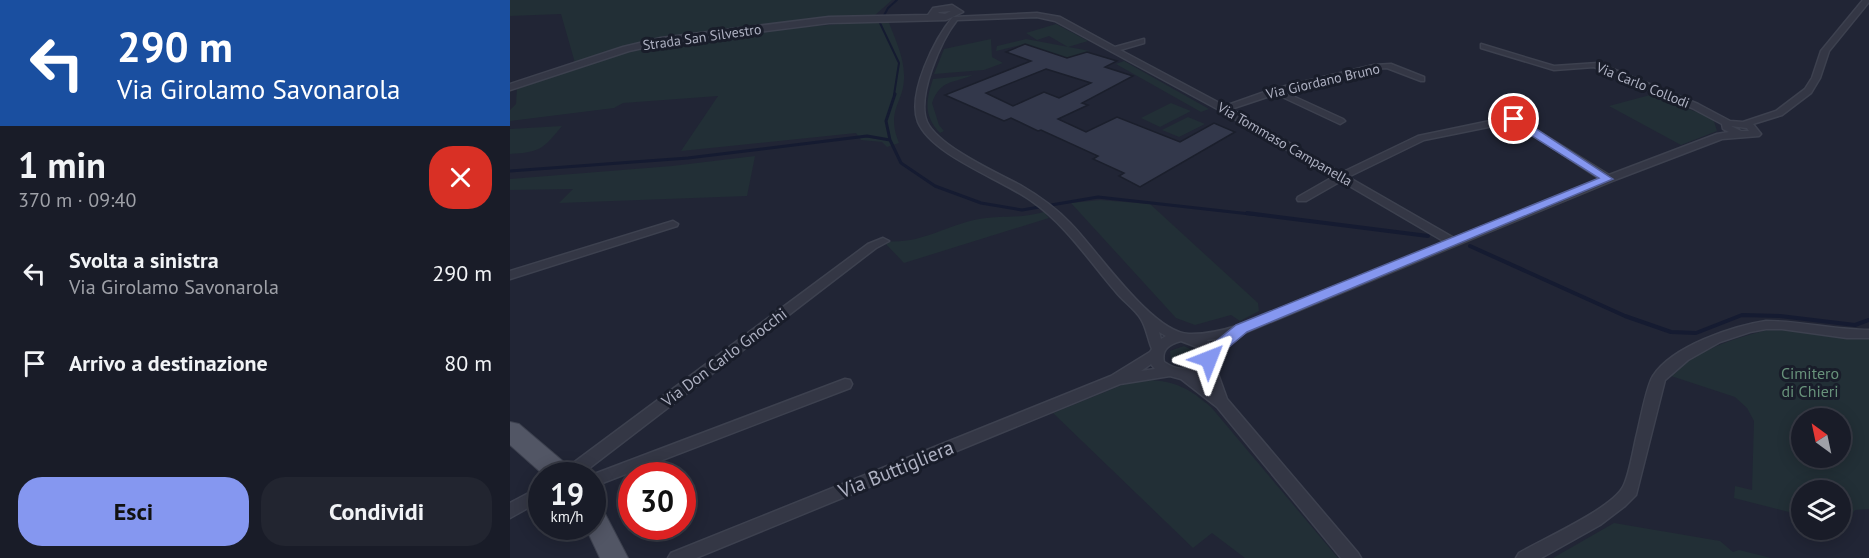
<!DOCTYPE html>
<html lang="it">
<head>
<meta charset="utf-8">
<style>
	body { margin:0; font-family:"PT Sans",sans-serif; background:#222530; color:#f1f3f6; height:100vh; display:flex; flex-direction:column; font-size:22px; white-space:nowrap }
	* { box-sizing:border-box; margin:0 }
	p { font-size:20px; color:#9fa1a8 }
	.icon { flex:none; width:33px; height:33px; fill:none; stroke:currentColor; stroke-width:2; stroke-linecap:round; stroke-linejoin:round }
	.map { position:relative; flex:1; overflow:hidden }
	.panel { display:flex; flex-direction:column; background:#191c28; width:510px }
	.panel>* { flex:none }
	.hud { background:#1a4fa0; color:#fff; overflow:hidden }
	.needle { width:39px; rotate:327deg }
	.buttons { position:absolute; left:1281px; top:408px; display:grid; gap:12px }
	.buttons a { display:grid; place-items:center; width:60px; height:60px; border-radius:50%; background:#191c28; box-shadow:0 3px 15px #0003,0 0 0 2px #373a45; font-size:30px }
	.speed { position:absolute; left:18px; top:462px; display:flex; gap:12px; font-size:30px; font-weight:700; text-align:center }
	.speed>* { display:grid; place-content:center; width:78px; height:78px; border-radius:50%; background:#191c28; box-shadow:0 3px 15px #0003,0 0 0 2px #373a45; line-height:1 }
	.speed small { font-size:15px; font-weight:400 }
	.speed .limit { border:9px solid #d22; background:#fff; color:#111 }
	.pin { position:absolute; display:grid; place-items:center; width:51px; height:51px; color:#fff; margin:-26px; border:3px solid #fff; border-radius:50%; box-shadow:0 2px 6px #0007 }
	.me { position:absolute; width:66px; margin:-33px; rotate:45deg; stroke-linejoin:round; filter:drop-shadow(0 0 4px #0008) }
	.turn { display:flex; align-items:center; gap:21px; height:126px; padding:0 18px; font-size:27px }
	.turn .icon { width:78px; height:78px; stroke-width:2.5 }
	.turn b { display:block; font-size:42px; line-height:51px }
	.round { display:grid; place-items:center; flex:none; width:63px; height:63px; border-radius:24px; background:#222530 }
	.overview { display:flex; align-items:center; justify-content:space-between; height:102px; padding:0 18px }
	h1 { font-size:36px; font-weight:600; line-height:45px }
	.primary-button { display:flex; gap:12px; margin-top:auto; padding:12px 18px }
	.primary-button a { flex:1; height:69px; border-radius:24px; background:#8597f0; color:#111; font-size:24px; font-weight:600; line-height:69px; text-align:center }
	.primary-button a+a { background:#222530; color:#f1f3f6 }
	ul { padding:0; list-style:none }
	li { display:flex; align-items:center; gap:18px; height:90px; padding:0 18px }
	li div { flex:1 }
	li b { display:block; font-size:22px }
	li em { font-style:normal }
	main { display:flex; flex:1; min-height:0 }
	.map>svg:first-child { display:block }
</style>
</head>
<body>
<main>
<section class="panel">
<div class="hud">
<div class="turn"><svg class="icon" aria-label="left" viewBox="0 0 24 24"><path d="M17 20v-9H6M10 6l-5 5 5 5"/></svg><div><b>290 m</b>Via Girolamo Savonarola</div></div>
</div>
<div class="overview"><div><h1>1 min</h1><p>370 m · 09:40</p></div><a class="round" style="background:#d93025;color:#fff"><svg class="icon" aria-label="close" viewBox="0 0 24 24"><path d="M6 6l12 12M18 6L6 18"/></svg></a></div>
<ul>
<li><svg class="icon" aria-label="left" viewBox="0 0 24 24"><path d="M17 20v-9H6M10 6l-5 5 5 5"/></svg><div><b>Svolta a sinistra</b><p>Via Girolamo Savonarola</p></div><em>290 m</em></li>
<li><svg class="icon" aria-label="arrive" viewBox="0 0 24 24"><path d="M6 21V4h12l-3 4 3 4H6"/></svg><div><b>Arrivo a destinazione</b></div><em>80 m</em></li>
</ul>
<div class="primary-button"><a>Esci</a><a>Condividi</a></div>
</section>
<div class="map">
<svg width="1359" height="558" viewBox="0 0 1359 558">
	<rect width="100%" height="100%" fill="#212535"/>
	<path fill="#222f36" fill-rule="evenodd" d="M0,0H382L364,16L324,18L145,39L65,63L51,14L0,16Z
		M378,20C384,37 394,56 394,75C395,104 375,108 389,143L377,147L372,142L351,140L346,133L171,151L208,96L113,103L104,108L0,121V110L6,104L7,88L132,46L270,29Z
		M546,24L578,41L558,47L539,36L527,40L516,33Z
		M481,39L482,57L493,63L474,70L424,74L434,49Z
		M516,39L580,51L557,58L515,44L486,51L487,46Z
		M614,61L699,109L691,112L606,64Z
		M463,75C442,84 431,79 422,103L429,125L434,131L430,133C413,115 416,100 423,79Z
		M1140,95L1203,118L1207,131L1171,145L1099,106Z
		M661,103L681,111L650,127L631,118Z
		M678,117L695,124L669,137L652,130Z
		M52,126C33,149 31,152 0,154V129Z
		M245,156L237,196L49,203L63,189L0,190V179L162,166Z
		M590,200L640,204L748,303L749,311L730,321L721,315L685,325L666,318L561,203Z
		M534,212L539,218L394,263L373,241C411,245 433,226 469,219C492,215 509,219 534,212Z
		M1274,326C1302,333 1330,341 1359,336V509L1345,510L1335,525L1331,524L1330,490H1292L1291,515L1224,498L1225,486L1242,490L1244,421L1237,408L1225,397L1158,375C1191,347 1233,335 1274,326ZM1292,418H1330V458H1292Z
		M674,346L684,351L683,360L672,364L661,360L660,351Z
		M638,380C666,381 680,389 701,407L828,558H735L702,533L683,548L543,413L617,383Z
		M1104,523L1210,541L1223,552L1229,550L1261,558H1043Z"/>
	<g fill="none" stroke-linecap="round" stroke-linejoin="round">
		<path stroke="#151b31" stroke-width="2" d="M384,95L389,63L370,23L378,8L387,0"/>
		<path stroke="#151b31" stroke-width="3" d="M385,94L376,121L380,140L391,163L425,186L471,203L512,210L588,197L749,215
			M0,171L178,158L357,136L380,140"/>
		<path stroke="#151b31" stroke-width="4" d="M737,213L918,236
			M960,246L1115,316L1161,332L1186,333L1232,315L1270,316L1345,325L1359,320"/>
	</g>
	<path fill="#33384b" stroke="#1b1f2c" stroke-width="1.5" fill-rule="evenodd" d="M515,44L557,58L577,52L607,61L595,67L623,76L572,103L578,105L548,119L576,132L607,117L670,142L704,123L725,132L630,187L609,176L614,173L583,159L588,156L531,130L528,131L501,118L494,121L435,95L521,61L496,52ZM536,69L581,83L549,98L534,92L503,106L476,93Z"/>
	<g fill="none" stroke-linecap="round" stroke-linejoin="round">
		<g stroke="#3d414f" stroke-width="3">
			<path id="minor" d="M1353,0H1359V2L1319,51L1310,78L1301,93L1272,115L1243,124L1251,134L1249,136L1212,139L1102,181L734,333L705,357L704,363L717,399L848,553L851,558H831L707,407L671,379L660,376L610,384L186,558H158L161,553L601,376L640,352L642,349C638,339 636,327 631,319C625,309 613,301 606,292C579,261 557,226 523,202C494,180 422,156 408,122C397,94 425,38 443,17L527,13L550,17L605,47L634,39V43L610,50L715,106L763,89L864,65L881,64L914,77V81H911L877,68L864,69L774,92L833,119L835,121L830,124L766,94L721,109L831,173L908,136L1004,116L1099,175L1207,134L1219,132L1213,129L1212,124L1182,108L1084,67L1044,70L971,48V44L1044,66L1088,63L1188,104L1220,121L1233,122L1266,111L1295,89L1302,78L1311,51ZM527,17L545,21L711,111L823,177L788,197L787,199L788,201H796L831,181L935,242C888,261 842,280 795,298C759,313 719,335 679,334C642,333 586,249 561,224C546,208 529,196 510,185C487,173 428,146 417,122C406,97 431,40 447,20ZM1003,122L1090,179L944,238L838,177L914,140ZM1221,126L1237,128L1239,131H1231ZM649,332L656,336L651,339ZM712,338L701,347L697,340ZM671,341L687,347L692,359C681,372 667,371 654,362C651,349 660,344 671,341ZM641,364L645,369L631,371ZM694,373L698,385L687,376Z
				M163,221L168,224L167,226L0,279V271Z
				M373,238L379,241L366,248L69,476H49L51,472L358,244Z
				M1256,321C1291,321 1324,330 1359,330V338H1337L1272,329H1256L1240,332L1210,342L1178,360L1155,380L1126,495L1115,506L1090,525L1031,558H1006L1009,553C1033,539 1101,509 1113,487C1119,476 1123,451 1126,438C1130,423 1136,387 1143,376C1162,346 1223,326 1256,321Z
				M335,379L340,380L342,384L340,388L82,487V476H79Z
				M32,486V500L0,518V503Z"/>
		</g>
		<g stroke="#3d414f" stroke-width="3">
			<path id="tertiary" d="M442,5L453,12L436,20L319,23L151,44L119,51L0,90V84L113,47L151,38L319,17L418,15L423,8ZM441,11L435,14L428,13L429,12Z"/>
		</g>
		<g stroke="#3d414f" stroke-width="2">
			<path id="primary" d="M0,422L9,424L62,469L66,476H35L0,445Z
				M82,503L91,506L118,558H90L75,526H82Z"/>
		</g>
		<use href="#minor" fill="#343745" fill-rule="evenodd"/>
		<use href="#tertiary" fill="#343745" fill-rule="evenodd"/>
		<use href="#primary" fill="#525665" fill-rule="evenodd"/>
	</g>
	<path fill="#8597f0" stroke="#56629c" stroke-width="1.5" d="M1000,117H1008L1103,179L737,332L707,357L704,363H694L691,359L694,351L726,325L1089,178L1000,122Z"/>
	<g text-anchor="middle" stroke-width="6" stroke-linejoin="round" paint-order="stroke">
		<g font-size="14" fill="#aeb1c2" stroke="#191d2a">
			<text transform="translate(192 37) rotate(-8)" y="5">Strada San Silvestro</text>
			<text transform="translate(813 81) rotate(-13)" y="5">Via Giordano Bruno</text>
			<text transform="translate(1133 85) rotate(22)" y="5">Via Carlo Collodi</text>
			<text transform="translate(775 144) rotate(30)" y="5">Via Tommaso Campanella</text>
		</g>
		<g font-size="16" fill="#aeb1c2" stroke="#191d2a">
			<text transform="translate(214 357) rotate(-37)" y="6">Via Don Carlo Gnocchi</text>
		</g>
		<g font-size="16" fill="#67917a" stroke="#191d2a">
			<text x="1300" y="379">Cimitero<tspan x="1300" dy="18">di Chieri</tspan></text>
		</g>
		<g font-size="20" fill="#aeb1c2" stroke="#191d2a">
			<text transform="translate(386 469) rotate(-22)" y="7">Via Buttigliera</text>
		</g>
	</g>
</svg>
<div class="buttons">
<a><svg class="needle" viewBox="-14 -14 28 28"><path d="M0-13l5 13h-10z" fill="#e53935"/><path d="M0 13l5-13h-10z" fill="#9fa1a8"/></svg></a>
<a><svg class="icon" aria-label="layers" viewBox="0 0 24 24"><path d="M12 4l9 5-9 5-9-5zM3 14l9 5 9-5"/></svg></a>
</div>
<div class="speed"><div>19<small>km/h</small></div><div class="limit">30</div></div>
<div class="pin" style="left:1004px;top:119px;background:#d93025"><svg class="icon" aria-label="arrive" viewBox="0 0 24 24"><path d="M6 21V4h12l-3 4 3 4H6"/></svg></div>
<svg class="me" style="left:699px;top:359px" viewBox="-20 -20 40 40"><path d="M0-17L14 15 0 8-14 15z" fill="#8597f0" stroke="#fff" stroke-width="4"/></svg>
</div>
</main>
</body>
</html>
